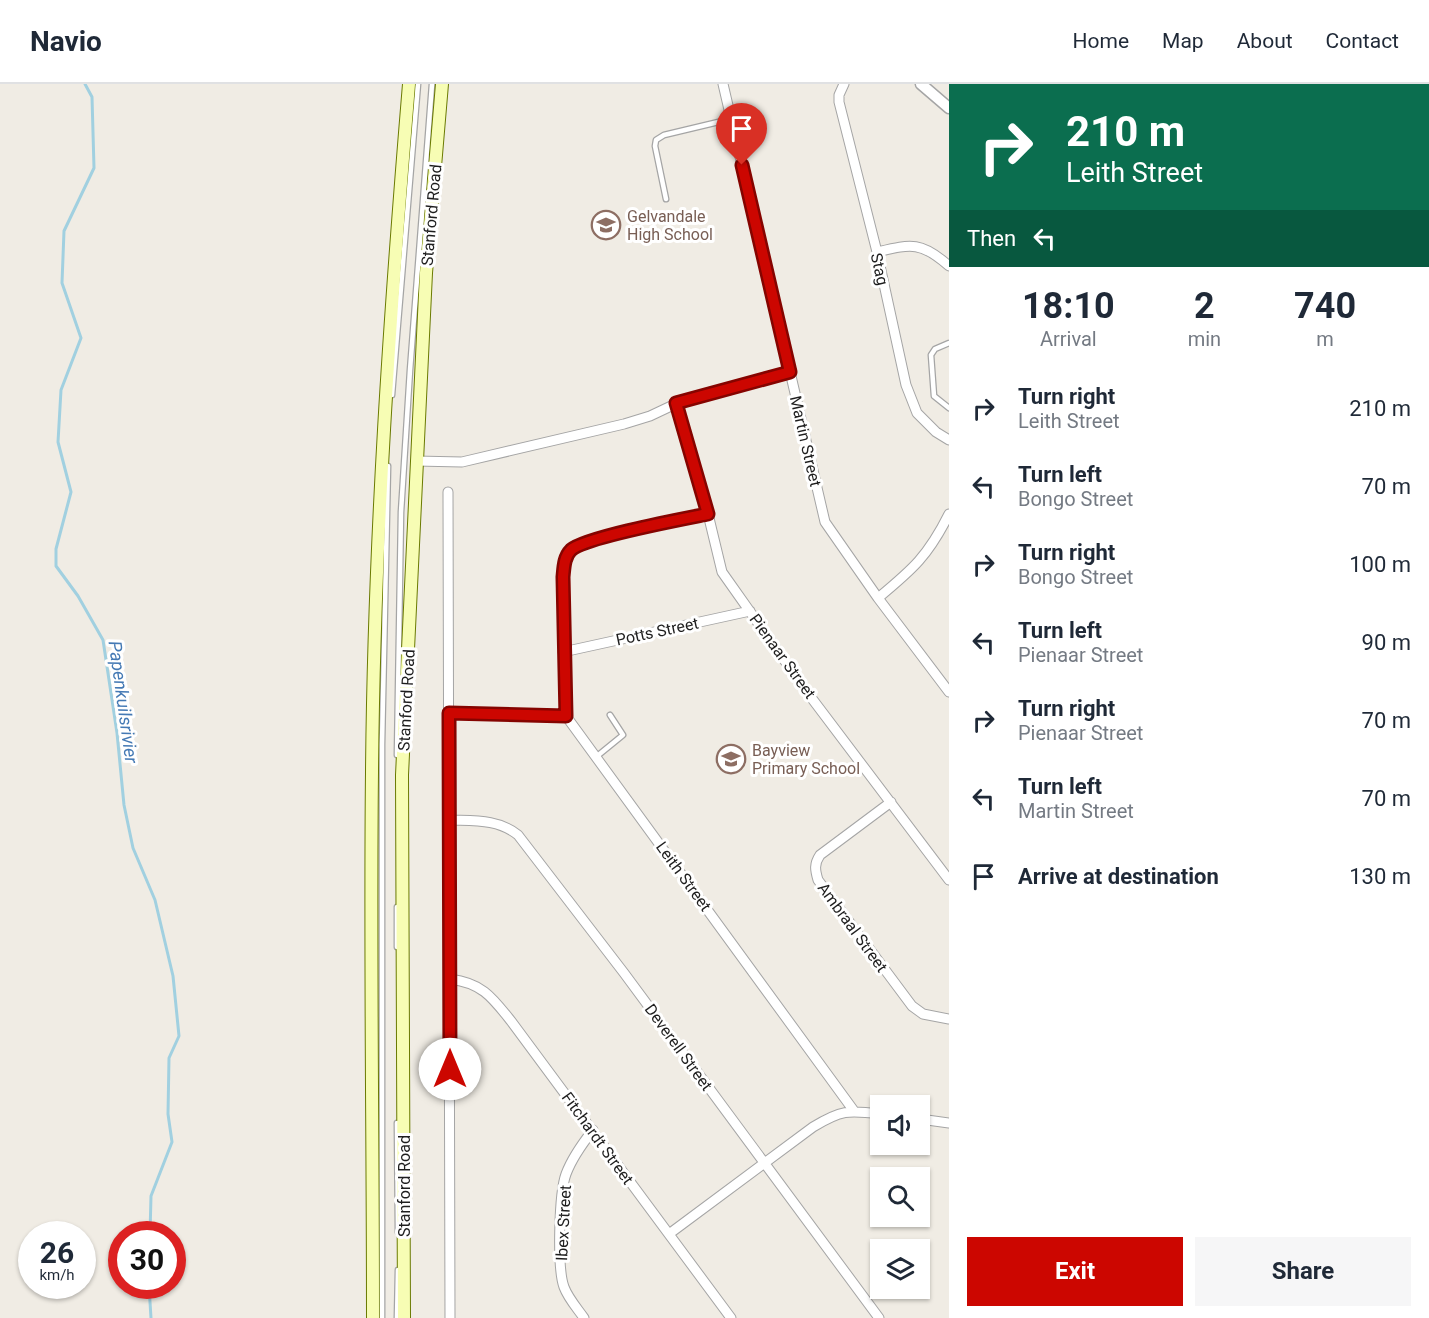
<!DOCTYPE html>
<html lang="en">
<head>
<meta charset="utf-8">
<style>
	body { margin:0; font-family:Roboto,sans-serif; background:#f6f6f7; color:#1f2937; height:100vh; display:flex; flex-direction:column; font-size:22px; white-space:nowrap }
	* { box-sizing:border-box; margin:0 }
	p { font-size:20px; color:#747a83 }
	.icon { flex:none; width:33px; height:33px; fill:none; stroke:currentColor; stroke-width:2; stroke-linecap:round; stroke-linejoin:round }
	.map { position:relative; flex:1; overflow:hidden }
	.panel { display:flex; flex-direction:column; background:#fff; width:480px }
	.panel>* { flex:none }
	.guide { background:#0b6e4f; color:#fff; overflow:hidden }
	.tools { position:absolute; left:870px; top:1011px; display:grid; gap:12px }
	.tools a { display:grid; place-items:center; width:60px; height:60px; border-radius:0px; background:#fff; box-shadow:0 2px 4px #0004; font-size:30px }
	.speed { position:absolute; left:18px; top:1137px; display:flex; gap:12px; font-size:30px; font-weight:700; text-align:center }
	.speed>* { display:grid; place-content:center; width:78px; height:78px; border-radius:50%; background:#fff; box-shadow:0 2px 4px #0004; line-height:1 }
	.speed small { font-size:15px; font-weight:400 }
	.speed .limit { border:9px solid #d22; background:#fff; color:#111 }
	.pin { position:absolute; display:grid; place-items:center; width:51px; height:51px; color:#fff; margin:-62px -26px; border-radius:50% 50% 50% 0; rotate:-45deg; box-shadow:0 0 6px #0007 }
	.pin .icon { rotate:45deg }
	.me { position:absolute; width:66px; margin:-33px; rotate:0deg; stroke-linejoin:round; filter:drop-shadow(0 0 4px #0008) }
	.turn { display:flex; align-items:center; gap:21px; height:126px; padding:0 18px; font-size:27px }
	.turn .icon { width:78px; height:78px; stroke-width:2.5 }
	.turn b { display:block; font-size:42px; line-height:51px }
	.then { display:flex; align-items:center; height:57px; padding:0 18px; background:#0003; gap:12px; font-size:22px }
	.eta { display:flex; justify-content:space-evenly; align-items:center; height:102px; text-align:center }
	.eta b { font-size:36px; font-weight:700; line-height:42px }
	.primary-button { display:flex; gap:12px; margin-top:auto; padding:12px 18px }
	.primary-button a { flex:1; height:69px; border-radius:0px; background:#cc0600; color:#fff; font-size:24px; font-weight:700; line-height:69px; text-align:center }
	.primary-button a+a { background:#f6f6f7; color:#1f2937 }
	ul { padding:0; list-style:none }
	li { display:flex; align-items:center; gap:18px; height:78px; padding:0 18px }
	li div { flex:1 }
	li b { display:block; font-size:22px }
	li em { font-style:normal }
	header { display:flex; align-items:center; gap:36px; box-sizing:border-box; height:84px; padding:0 30px; background:#fff; border-bottom:2px solid #e0e1e3 }
	header strong { font-size:28px }
	nav { display:flex; gap:33px; margin-inline-start:auto; font-size:21px }
	main { display:flex; flex:1; min-height:0 }
	.map>svg:first-child { display:block }
</style>
</head>
<body>
<header>
<strong>Navio</strong>
<nav><a>Home</a><a>Map</a><a>About</a><a>Contact</a></nav>
</header>
<main>
<div class="map">
<svg width="949" height="1234" viewBox="0 0 949 1234">
	<rect width="100%" height="100%" fill="#f0ece4"/>
	<g fill="none" stroke-linecap="round" stroke-linejoin="round">
		<path stroke="#a1d0e0" stroke-width="3" d="M85,0L92,13L94,84L64,147L62,199L81,254L61,306L58,358L71,408L56,465V482L78,512L103,556L117,649L124,721L133,764L155,816L173,892L179,952L169,974L168,1030L172,1058L151,1112L150,1150
			M149,1202L151,1234"/>
		<g stroke="#a5a5a5" stroke-width="7">
			<path id="service" d="M666,115L655,62L656,56L664,51L731,35
				M949,259L935,265L931,271L934,312L949,324
				M392,311L418,0
				M397,671L401,428L410,286L432,0
				M596,673L623,651L610,631
				M397,823V863
				M397,1039L398,1148
				M382,1234V660L388,382
				M397,1234L398,1186"/>
		</g>
		<g stroke="#a5a5a5" stroke-width="11">
			<path id="minor" d="M723,0L825,438L878,514L949,608
				M844,0L839,11V18L877,168L906,301L917,329L936,348L949,356
				M877,168C911,160 921,157 949,182
				M676,319L708,430L722,488L804,604L949,796
				M416,377L462,378L624,340L650,332L686,315L790,288
				M448,408L450,1234
				M878,514C913,485 928,472 949,430
				M563,568L750,527
				M449,629L566,632L854,1027
				M566,632L563,493C563,483 564,473 571,466C586,453 683,435 708,430
				M891,718L820,771C814,780 815,786 818,796L912,922L923,930L949,935
				M450,736C474,737 498,735 518,751L624,889L879,1234
				M450,895C482,899 492,913 511,937L731,1234
				M920,1035L949,1039
				M669,1150L813,1043C841,1026 848,1026 880,1030
				M584,1234C577,1224 568,1214 564,1203C557,1184 559,1109 566,1090C572,1074 582,1060 593,1046"/>
		</g>
		<g stroke="#a5a5a5" stroke-width="13">
			<path id="tertiary" d="M921,0L949,24"/>
		</g>
		<g stroke="#6a7a00" stroke-width="14">
			<path id="secondary" d="M373,1234C373,1052 370,870 372,688C374,458 390,229 409,0
				M404,1234L402,691L426,189L442,0"/>
		</g>
		<use href="#service" stroke="#fff" stroke-width="4.5"/>
		<use href="#minor" stroke="#fff" stroke-width="9"/>
		<use href="#tertiary" stroke="#fff" stroke-width="10"/>
		<use href="#secondary" stroke="#f7fdb4" stroke-width="12"/>
	</g>
	<g fill="none" stroke-linecap="round" stroke-linejoin="round">
		<g stroke="#850400" stroke-width="15">
			<path id="route" d="M450,985L449,629L566,632L563,493C564,483 564,473 571,466C586,453 683,435 708,430L676,319L790,288L742,81"/>
		</g>
		<use href="#route" stroke="#cc0600" stroke-width="10"/>
	</g>
	<defs>
		<g id="school-ring" transform="scale(1.5)"><circle r="9.5" fill="#fff" stroke="#8d6e63" stroke-width="1.5"/><path d="M0-5L7-2L0 1L-7-2ZM-4 1L0 2.5L4 1V4Q0 6-4 4Z" fill="#8d6e63"/></g>
	</defs>
	<g fill-rule="evenodd">
		<use href="#school-ring" x="606" y="141"/>
		<use href="#school-ring" x="731" y="675"/>
	</g>
	<g text-anchor="middle" stroke-width="6" stroke-linejoin="round" paint-order="stroke">
		<g font-size="16" fill="#1e1e1e" stroke="#fff">
			<text transform="translate(431 131) rotate(-85)" y="6">Stanford Road</text>
			<text transform="translate(880 185) rotate(77)" y="6">Stag</text>
			<text transform="translate(806 357) rotate(77)" y="6">Martin Street</text>
			<text transform="translate(657 547) rotate(-12)" y="6">Potts Street</text>
			<text transform="translate(783 572) rotate(54)" y="6">Pienaar Street</text>
			<text transform="translate(406 616) rotate(-87)" y="6">Stanford Road</text>
			<text transform="translate(684 792) rotate(54)" y="6">Leith Street</text>
			<text transform="translate(853 843) rotate(54)" y="6">Ambraal Street</text>
			<text transform="translate(679 963) rotate(54)" y="6">Deverell Street</text>
			<text transform="translate(598 1054) rotate(54)" y="6">Fitchardt Street</text>
			<text transform="translate(404 1102) rotate(-90)" y="6">Stanford Road</text>
			<text transform="translate(563 1139) rotate(-87)" y="6">Ibex Street</text>
		</g>
		<g font-size="16" fill="#785e54" stroke="#fff" text-anchor="start">
			<text x="627" y="138">Gelvandale<tspan x="627" dy="18">High School</tspan></text>
			<text x="752" y="672">Bayview<tspan x="752" dy="18">Primary School</tspan></text>
		</g>
		<g font-size="18" font-style="italic" fill="#4479b4" stroke="#fff">
			<text transform="translate(123 618) rotate(82)" y="6">Papenkuilsrivier</text>
		</g>
	</g>
</svg>
<div class="tools">
<a><svg class="icon" aria-label="sound" viewBox="0 0 24 24"><path d="M4 9h4l5-4v14l-5-4H4zM17 9q2 3 0 6"/></svg></a>
<a><svg class="icon" aria-label="search" viewBox="0 0 24 24"><circle cx="10" cy="10" r="6"/><path d="M15 15l6 6"/></svg></a>
<a><svg class="icon" aria-label="layers" viewBox="0 0 24 24"><path d="M12 4l9 5-9 5-9-5zM3 14l9 5 9-5"/></svg></a>
</div>
<div class="speed"><div>26<small>km/h</small></div><div class="limit">30</div></div>
<div class="pin" style="left:742px;top:81px;background:#d93025"><svg class="icon" aria-label="arrive" viewBox="0 0 24 24"><path d="M6 21V4h12l-3 4 3 4H6"/></svg></div>
<svg class="me" style="left:450px;top:985px" viewBox="-20 -20 40 40"><circle r="19" fill="#fff"/><path d="M0-13L10 11 0 6-10 11z" fill="#cc0600"/></svg>
</div>
<section class="panel">
<div class="guide">
<div class="turn"><svg class="icon" aria-label="right" viewBox="0 0 24 24"><path d="M7 20v-9h11M14 6l5 5-5 5"/></svg><div><b>210 m</b>Leith Street</div></div>
<div class="then">Then<svg class="icon" aria-label="left" viewBox="0 0 24 24"><path d="M17 20v-9H6M10 6l-5 5 5 5"/></svg></div>
</div>
<div class="eta">
<div><b>18:10</b><p>Arrival</p></div>
<div><b>2</b><p>min</p></div>
<div><b>740</b><p>m</p></div>
</div>
<ul>
<li><svg class="icon" aria-label="right" viewBox="0 0 24 24"><path d="M7 20v-9h11M14 6l5 5-5 5"/></svg><div><b>Turn right</b><p>Leith Street</p></div><em>210 m</em></li>
<li><svg class="icon" aria-label="left" viewBox="0 0 24 24"><path d="M17 20v-9H6M10 6l-5 5 5 5"/></svg><div><b>Turn left</b><p>Bongo Street</p></div><em>70 m</em></li>
<li><svg class="icon" aria-label="right" viewBox="0 0 24 24"><path d="M7 20v-9h11M14 6l5 5-5 5"/></svg><div><b>Turn right</b><p>Bongo Street</p></div><em>100 m</em></li>
<li><svg class="icon" aria-label="left" viewBox="0 0 24 24"><path d="M17 20v-9H6M10 6l-5 5 5 5"/></svg><div><b>Turn left</b><p>Pienaar Street</p></div><em>90 m</em></li>
<li><svg class="icon" aria-label="right" viewBox="0 0 24 24"><path d="M7 20v-9h11M14 6l5 5-5 5"/></svg><div><b>Turn right</b><p>Pienaar Street</p></div><em>70 m</em></li>
<li><svg class="icon" aria-label="left" viewBox="0 0 24 24"><path d="M17 20v-9H6M10 6l-5 5 5 5"/></svg><div><b>Turn left</b><p>Martin Street</p></div><em>70 m</em></li>
<li><svg class="icon" aria-label="arrive" viewBox="0 0 24 24"><path d="M6 21V4h12l-3 4 3 4H6"/></svg><div><b>Arrive at destination</b></div><em>130 m</em></li>
</ul>
<div class="primary-button"><a>Exit</a><a>Share</a></div>
</section>
</main>
</body>
</html>
